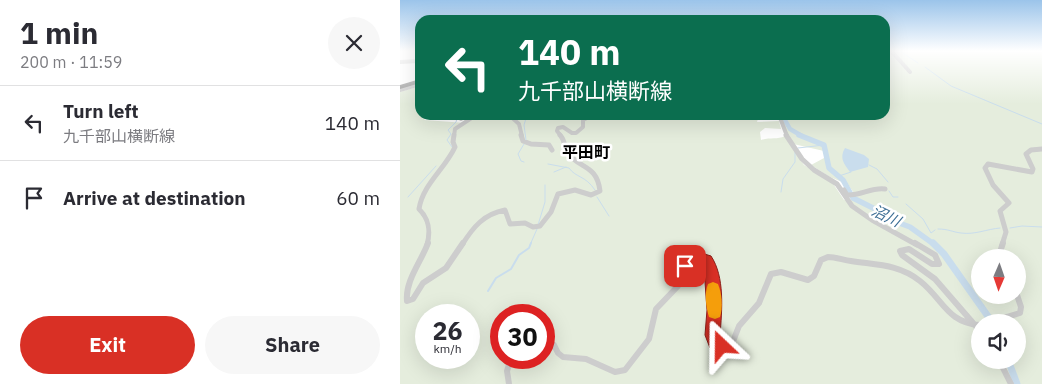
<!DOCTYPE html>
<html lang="en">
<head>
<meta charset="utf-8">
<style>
	body { margin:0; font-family:"IBM Plex Sans","Noto Sans JP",sans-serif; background:#f7f7f7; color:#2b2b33; height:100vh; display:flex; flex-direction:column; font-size:19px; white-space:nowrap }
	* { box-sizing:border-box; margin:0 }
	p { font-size:16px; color:#7c7c81 }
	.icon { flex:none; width:28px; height:28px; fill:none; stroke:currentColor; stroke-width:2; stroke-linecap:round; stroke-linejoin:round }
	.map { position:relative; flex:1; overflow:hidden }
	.panel { display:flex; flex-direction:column; background:#fff; width:400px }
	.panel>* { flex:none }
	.banner { position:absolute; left:15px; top:15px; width:475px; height:105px; border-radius:15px; box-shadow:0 5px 20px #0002; background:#0b6e4f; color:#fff; overflow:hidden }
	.needle { width:32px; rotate:182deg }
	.buttons { position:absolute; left:571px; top:249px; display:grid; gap:10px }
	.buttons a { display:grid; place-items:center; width:55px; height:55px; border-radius:50%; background:#fff; box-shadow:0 5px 20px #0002; font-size:25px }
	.speed { position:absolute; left:15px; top:304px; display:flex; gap:10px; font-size:25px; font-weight:700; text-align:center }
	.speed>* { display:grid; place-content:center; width:65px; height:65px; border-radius:50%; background:#fff; box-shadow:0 5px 20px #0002; line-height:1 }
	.speed small { font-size:12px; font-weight:400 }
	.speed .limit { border:8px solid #d22; background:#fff; color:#111 }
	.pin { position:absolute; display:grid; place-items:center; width:42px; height:42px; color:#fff; margin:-21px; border-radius:10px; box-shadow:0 2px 8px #0006 }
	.me { position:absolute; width:55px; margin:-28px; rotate:337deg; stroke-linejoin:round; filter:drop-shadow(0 0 4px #0008) }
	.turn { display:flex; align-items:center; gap:18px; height:105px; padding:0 20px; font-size:22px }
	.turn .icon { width:65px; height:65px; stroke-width:2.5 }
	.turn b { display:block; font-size:35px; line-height:42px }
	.round { display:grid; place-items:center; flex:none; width:52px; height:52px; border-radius:26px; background:#f7f7f7 }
	.headline { display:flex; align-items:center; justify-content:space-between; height:85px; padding:0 20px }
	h1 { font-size:30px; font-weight:800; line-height:38px }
	.button { display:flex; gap:10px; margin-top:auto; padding:10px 20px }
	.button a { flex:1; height:58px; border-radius:30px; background:#d93025; color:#fff; font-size:20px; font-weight:800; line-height:58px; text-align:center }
	.button a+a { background:#f7f7f7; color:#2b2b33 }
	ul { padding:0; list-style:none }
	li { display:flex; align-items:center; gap:15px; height:75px; padding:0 20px; border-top:1px solid #e1e1e2 }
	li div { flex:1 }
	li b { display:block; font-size:19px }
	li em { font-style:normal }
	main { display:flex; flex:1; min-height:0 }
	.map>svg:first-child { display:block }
</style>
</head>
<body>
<main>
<section class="panel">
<div class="headline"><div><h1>1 min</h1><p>200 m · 11:59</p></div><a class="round"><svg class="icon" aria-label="close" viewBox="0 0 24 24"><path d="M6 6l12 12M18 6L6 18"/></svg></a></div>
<ul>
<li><svg class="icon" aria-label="left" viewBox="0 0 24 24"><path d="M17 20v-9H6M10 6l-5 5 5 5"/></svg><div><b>Turn left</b><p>九千部山横断線</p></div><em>140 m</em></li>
<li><svg class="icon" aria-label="arrive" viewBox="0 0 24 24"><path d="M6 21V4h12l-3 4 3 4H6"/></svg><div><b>Arrive at destination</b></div><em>60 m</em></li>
</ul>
<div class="button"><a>Exit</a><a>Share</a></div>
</section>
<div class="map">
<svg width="642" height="384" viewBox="0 0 642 384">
	<rect width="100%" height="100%" fill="#fff"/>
	<path fill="#e5eddd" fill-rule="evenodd" d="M485,51H642V384H0V92L20,86V115H27L24,120L66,123L78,115H359L357,122L379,121L381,129L365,128L360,132L361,140C370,137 377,140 385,136L381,115H485ZM389,143L424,151V158L411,165L430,177L442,182L443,177L458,199L444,200L432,182L404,165ZM580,258H618V295H580ZM26,315H69V358H26ZM101,315H144V358H101ZM580,322H618V360H580Z"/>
	<path fill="#c9dded" d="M445,148L464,155L469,159L468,167L450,172C444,164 439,158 445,148Z"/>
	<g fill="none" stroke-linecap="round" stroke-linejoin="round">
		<path stroke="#c9dded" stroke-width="1" d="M500,51L518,63
			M525,67L551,86L642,124
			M126,140L124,125L127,115
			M124,144L118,154L121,161L124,162
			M52,147L47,140L51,134L48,130L56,122L58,115
			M398,148L424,145
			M148,164L169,168C176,178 185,175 195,190
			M469,165L477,169L488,182
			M154,172L166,167
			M439,176L451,172
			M489,191L493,197H498
			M381,192L383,179L395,162V152
			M8,197L36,166
			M197,197L209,216
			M506,204L523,219L531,233L535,230
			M138,225L145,202V185
			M610,228L622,226L642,227
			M538,229C549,229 552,232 561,233C575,235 587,229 600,228
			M130,245L137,229"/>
		<path stroke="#c9dded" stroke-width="2" d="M88,291L96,278L111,269L119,255L129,248L131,243"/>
		<path stroke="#c9dded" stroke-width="4.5" d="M382,115L390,129L402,136"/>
		<path stroke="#c9dded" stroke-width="5.5" d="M399,135L424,145L429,168L443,180L453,198L473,208L483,217L510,227L535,245"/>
		<path stroke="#c9dded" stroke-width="7" d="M533,243L544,254L592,322
			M608,360L617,384"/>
		<path stroke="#cdcdcd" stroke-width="4" d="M488,51L494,54L510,72
			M0,62L17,61V64H20
			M0,90L20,84
			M61,115V119
			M109,115L119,124L122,136
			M379,115L387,136
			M54,136L55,129L76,115
			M161,136L157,131L158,128L163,127L172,133H176L183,127V120L193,115"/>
		<path stroke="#cdcdcd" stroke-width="5" d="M121,135L123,141L131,144L149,145L152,150
			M386,135L402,159L414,170L437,184L452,206L472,220L517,245
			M444,190L447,195C460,196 472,187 485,189
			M27,245C31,230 29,219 19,209C23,184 45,169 55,147L53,142L54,135
			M62,245C73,227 84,214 105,210L110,224L125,223L133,227L140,226L151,212L158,194L175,190L191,195L200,191C197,164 179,169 168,153C164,147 165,140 160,135
			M602,245L606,232L600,211L609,203L593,185L585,168L588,164L632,172L633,169L626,154L631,150L642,149"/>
		<path stroke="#cdcdcd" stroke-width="6" d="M28,243C21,262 5,281 7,301L13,299L23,283L46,268L63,243
			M515,243L535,255L539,264H532L509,249L500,251L502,255L535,279L580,331
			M598,258L603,243
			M590,322L620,313L621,307L617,295
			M144,340L154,345L158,353L163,357L186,359L215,372L225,370L249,339L256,309L278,286L287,263L294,258L306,260C320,284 312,313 313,339L322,346L332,344L339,326L359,303L371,274L381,272L408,280L414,276L421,260L428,257C436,257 443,260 451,261C476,265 499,264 520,281C543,299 547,323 580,325
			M599,360L611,384
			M109,384L107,371L111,358"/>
		<path fill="#979797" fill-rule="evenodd" d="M20,79V83L0,89V85Z"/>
	</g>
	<linearGradient id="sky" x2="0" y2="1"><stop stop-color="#9bc4ea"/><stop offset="0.49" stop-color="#fff"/><stop offset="1" stop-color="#fff" stop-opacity="0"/></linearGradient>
	<rect width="642" height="104" fill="url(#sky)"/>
	<path fill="#d93025" stroke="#8d1f18" d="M298,252L311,256C325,277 322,310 320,335L321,337L327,341L330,346L327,352L322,354L310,348L305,335L307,310L304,268L298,263L285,272L281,270L279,266L286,255Z"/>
	<path fill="#f59e0b" d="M313,282L318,284C322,293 323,308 320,317L315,319L309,317C306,308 304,293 308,284Z"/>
	<g text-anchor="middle" stroke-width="5" stroke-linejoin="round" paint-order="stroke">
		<g font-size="15" font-style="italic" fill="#3b6d94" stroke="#fff">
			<text transform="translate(486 216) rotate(26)" y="5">沼川</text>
		</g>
		<g font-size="16" font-weight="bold" fill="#000" stroke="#fff">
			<text x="186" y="158">平田町</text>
		</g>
	</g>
</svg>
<div class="buttons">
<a><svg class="needle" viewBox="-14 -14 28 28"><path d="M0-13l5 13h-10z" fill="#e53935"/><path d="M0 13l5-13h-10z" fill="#7c7c81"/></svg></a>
<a><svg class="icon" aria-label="sound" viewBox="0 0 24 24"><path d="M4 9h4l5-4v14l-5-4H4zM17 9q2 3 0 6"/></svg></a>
</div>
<div class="speed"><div>26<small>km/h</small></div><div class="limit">30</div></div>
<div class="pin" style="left:285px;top:266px;background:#d93025"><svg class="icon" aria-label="arrive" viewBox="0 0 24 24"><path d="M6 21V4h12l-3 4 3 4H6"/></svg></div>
<svg class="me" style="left:322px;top:346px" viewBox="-20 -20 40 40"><path d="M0-17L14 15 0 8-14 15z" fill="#d93025" stroke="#fff" stroke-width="4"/></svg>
<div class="banner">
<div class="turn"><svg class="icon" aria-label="left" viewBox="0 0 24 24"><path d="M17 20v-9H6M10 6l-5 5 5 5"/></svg><div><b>140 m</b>九千部山横断線</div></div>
</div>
</div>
</main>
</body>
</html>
